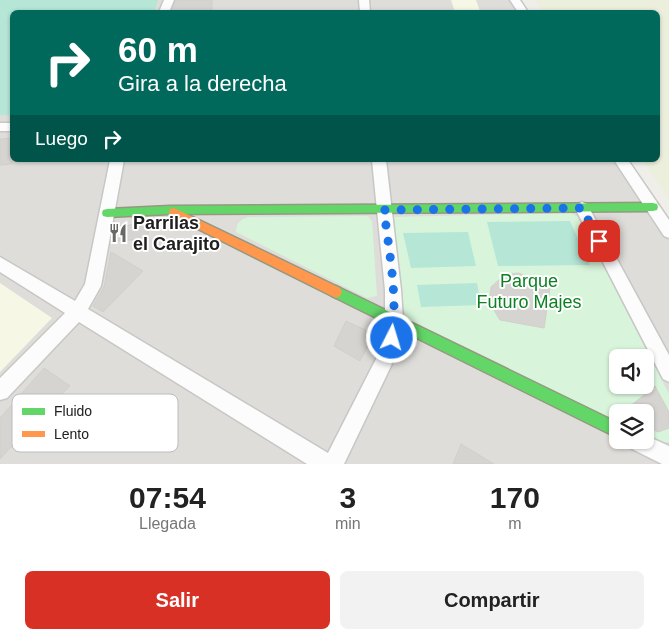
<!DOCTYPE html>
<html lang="es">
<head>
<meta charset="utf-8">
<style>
	body { margin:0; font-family:Helvetica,sans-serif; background:#f2f2f2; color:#222; height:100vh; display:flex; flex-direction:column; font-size:19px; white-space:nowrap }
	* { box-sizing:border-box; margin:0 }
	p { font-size:16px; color:#767676 }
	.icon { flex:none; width:28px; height:28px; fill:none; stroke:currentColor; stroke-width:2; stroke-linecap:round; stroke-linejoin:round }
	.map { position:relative; height:464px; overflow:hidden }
	.panel { display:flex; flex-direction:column; background:#fff; flex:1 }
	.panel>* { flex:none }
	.top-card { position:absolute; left:10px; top:10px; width:650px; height:152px; border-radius:8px; box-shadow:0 1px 4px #0004; background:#00695c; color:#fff; overflow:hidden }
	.tools { position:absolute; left:609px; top:349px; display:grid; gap:10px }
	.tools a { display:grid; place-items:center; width:45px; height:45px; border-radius:8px; background:#fff; box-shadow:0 1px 4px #0004; font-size:25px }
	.pin { position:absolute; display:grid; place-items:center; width:42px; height:42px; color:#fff; margin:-21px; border-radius:10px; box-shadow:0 2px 8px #0006 }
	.me { position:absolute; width:55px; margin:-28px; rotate:5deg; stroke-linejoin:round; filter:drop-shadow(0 0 4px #0008) }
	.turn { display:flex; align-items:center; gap:18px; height:105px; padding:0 25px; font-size:22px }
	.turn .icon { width:65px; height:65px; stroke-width:2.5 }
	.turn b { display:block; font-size:35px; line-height:42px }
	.then { display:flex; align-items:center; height:48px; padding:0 25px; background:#0003; gap:10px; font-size:19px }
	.eta { display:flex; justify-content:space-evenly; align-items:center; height:85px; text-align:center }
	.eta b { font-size:30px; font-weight:700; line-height:35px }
	.action { display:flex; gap:10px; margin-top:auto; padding:10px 25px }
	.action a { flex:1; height:58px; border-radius:8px; background:#d93025; color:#fff; font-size:20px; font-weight:700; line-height:58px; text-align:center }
	.action a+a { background:#f2f2f2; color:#222 }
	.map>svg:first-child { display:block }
</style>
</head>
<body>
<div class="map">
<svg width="669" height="464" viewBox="0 0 669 464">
	<rect width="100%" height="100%" fill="#efeee9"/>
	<path fill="#deddda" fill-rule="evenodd" d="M0,0H520L529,12H12V160H628L669,221V464H0ZM618,358H645V385H618ZM618,412H645V440H618Z"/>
	<path fill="#f6f7e5" d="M451,0H476L480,11L455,12Z
		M0,283L52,318L0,372Z"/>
	<path fill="#ecefdc" d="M535,0H669V199L643,160H658V12H543Z"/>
	<path fill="#d8f5db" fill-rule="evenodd" d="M571,213L578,217L669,394V442L660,443L645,436V412H618L617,422L405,318L393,217ZM618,358H645V385H618Z
		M368,216L372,221L377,296L367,298L236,232C236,223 240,220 248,217Z"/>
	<path fill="#b5e6d6" d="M0,0H158L154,12H12V115H0Z
		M570,221L590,265L498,266L487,222Z
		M468,232L476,266L411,268L403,233Z
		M477,283L481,305L421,307L417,285Z"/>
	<path fill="#d6d4d0" stroke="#d2cfca" d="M176,0H212V11L171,12Z
		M12,138V164L0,165V139Z
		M150,223L147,239L114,241L116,229L120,226Z
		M111,252L143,271L103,312L93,306L104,287Z
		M519,273L550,288L544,328L500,320L495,312L490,296L491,287L500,279L509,274Z
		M346,321L374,334L360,361L334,346Z
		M44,368L70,386L56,400L49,396L27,419L33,423L0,459V418Z
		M655,386L669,412V428L658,432L645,425V412H623Z
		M461,444L494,464H453Z"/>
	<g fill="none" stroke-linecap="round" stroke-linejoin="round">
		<g stroke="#c7c7c5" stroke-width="3">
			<path id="street" d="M164,0H174L169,12H159Z
				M359,0H369L370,12H360Z
				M510,0H520L528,12H518Z
				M0,123H12V131H0Z
				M110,160H124L101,286L88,309L328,453L377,357L383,338L385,320V290L372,160H386L401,290L403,320L401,338L391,366L344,464H307L79,322L7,398L0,400V378L65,313L0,272V257L75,301L85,284Z
				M614,160H628L669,220V238L664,236Z
				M582,202L587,204L669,355V382L663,379L575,208L577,204Z
				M645,435L669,446V464H662L628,447L625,440H645Z"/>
		</g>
		<g stroke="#959980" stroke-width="3">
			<path id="fast" d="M653,203L657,204L658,207L657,210L653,211L170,214L107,217L103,216L102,213L103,210L107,209L170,206Z
				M336,286L618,423V438L332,296L330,292L332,288Z"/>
		</g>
		<g stroke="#959980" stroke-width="3">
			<path id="slow" d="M174,208L340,288L342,292L340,296L336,298L170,215L169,212L170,209Z"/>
		</g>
		<use href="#street" fill="#fdfcfc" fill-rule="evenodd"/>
		<use href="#fast" fill="#63d668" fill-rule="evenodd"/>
		<use href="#slow" fill="#ff974d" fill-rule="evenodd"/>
	</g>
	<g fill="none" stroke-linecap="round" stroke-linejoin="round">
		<path stroke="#1a73e8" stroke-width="9" stroke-dasharray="0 16.2" d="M392,338C398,296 389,252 384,210L582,208L599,241"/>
	</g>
	<defs>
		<g id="restaurant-bare" transform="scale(1.5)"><path d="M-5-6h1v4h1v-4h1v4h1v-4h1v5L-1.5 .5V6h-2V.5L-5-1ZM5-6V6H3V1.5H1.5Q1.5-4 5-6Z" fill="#686866" stroke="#fff" stroke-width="2.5" paint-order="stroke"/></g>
	</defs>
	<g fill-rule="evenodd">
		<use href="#restaurant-bare" x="118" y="233"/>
	</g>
	<g text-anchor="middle" stroke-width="4" stroke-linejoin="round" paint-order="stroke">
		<g font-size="18" font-weight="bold" fill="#202020" stroke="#fff" text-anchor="start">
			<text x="133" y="229">Parrilas<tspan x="133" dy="21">el Carajito</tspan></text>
		</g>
		<g font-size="18" fill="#0c8123" stroke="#fff">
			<text x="529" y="287">Parque<tspan x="529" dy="21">Futuro Majes</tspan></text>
		</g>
	</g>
	<rect x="12" y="394" width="166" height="58" rx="8" fill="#fff" stroke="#bcbcbc" stroke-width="1"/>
	<rect x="22" y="408" width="23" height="7" fill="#63d668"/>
	<rect x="22" y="431" width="23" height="6" fill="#ff974d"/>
	<g font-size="14" fill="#202020">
		<text x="54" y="416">Fluido</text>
		<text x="54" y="439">Lento</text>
	</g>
</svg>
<div class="tools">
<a><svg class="icon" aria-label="sound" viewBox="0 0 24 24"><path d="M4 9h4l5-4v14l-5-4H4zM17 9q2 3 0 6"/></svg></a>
<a><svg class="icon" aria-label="layers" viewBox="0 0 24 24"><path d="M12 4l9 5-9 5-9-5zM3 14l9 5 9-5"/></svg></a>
</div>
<div class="pin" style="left:599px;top:241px;background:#d93025"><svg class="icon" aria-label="arrive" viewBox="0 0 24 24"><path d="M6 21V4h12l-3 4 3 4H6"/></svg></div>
<svg class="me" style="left:392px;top:338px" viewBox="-20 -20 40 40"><circle r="17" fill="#1a73e8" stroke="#fff" stroke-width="3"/><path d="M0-11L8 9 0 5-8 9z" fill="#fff"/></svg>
<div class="top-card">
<div class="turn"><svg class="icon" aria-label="right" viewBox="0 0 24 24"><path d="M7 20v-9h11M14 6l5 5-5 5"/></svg><div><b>60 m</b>Gira a la derecha</div></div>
<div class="then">Luego<svg class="icon" aria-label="right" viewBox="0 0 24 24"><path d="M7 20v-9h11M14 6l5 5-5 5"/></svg></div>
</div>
</div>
<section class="panel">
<div class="eta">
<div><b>07:54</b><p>Llegada</p></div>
<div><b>3</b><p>min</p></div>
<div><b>170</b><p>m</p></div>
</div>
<div class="action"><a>Salir</a><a>Compartir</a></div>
</section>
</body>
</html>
